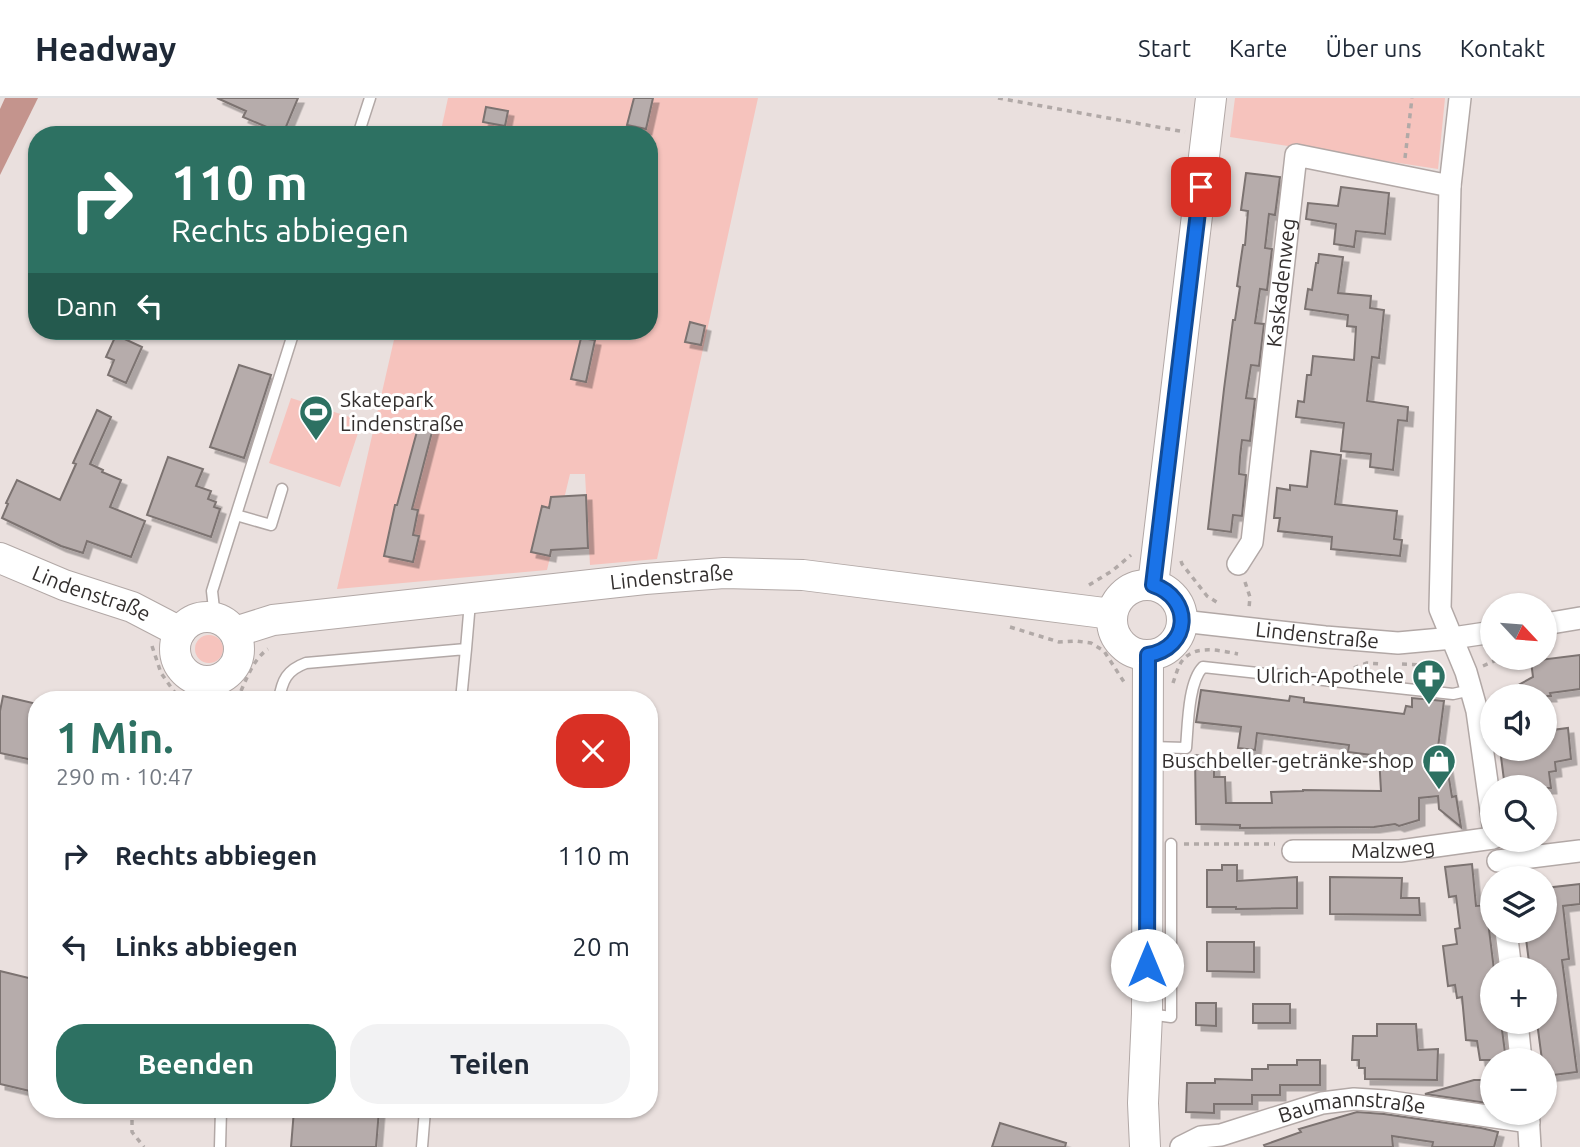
<!DOCTYPE html>
<html lang="de">
<head>
<meta charset="utf-8">
<style>
	body { margin:0; font-family:Ubuntu,sans-serif; background:#f2f2f3; color:#1f2937; height:100vh; display:flex; flex-direction:column; font-size:26px; white-space:nowrap }
	* { box-sizing:border-box; margin:0 }
	p { font-size:23px; color:#747a83 }
	.icon { flex:none; width:38px; height:38px; fill:none; stroke:currentColor; stroke-width:2; stroke-linecap:round; stroke-linejoin:round }
	.map { position:relative; flex:1; overflow:hidden }
	.side { position:absolute; left:28px; top:593px; width:630px; height:427px; display:flex; flex-direction:column; background:#fff; border-radius:28px; box-shadow:0 2px 5px #0004 }
	.side>* { flex:none }
	.banner { position:absolute; left:28px; top:28px; width:630px; height:214px; border-radius:28px; box-shadow:0 2px 5px #0004; background:#2d7162; color:#fff; overflow:hidden }
	.needle { width:46px; rotate:116deg }
	.buttons { position:absolute; left:1480px; top:495px; display:grid; gap:14px }
	.buttons a { display:grid; place-items:center; width:77px; height:77px; border-radius:50%; background:#fff; box-shadow:0 2px 5px #0004; font-size:35px }
	.pin { position:absolute; display:grid; place-items:center; width:60px; height:60px; color:#fff; margin:-30px; border-radius:14px; box-shadow:0 4px 10px #0006 }
	.me { position:absolute; width:77px; margin:-38px; rotate:0deg; stroke-linejoin:round; filter:drop-shadow(0 0 5px #0008) }
	.turn { display:flex; align-items:center; gap:24px; height:147px; padding:0 28px; font-size:32px }
	.turn .icon { width:91px; height:91px; stroke-width:2.5 }
	.turn b { display:block; font-size:49px; line-height:60px }
	.then { display:flex; align-items:center; height:66px; padding:0 28px; background:#0003; gap:14px; font-size:26px }
	.round { display:grid; place-items:center; flex:none; width:74px; height:74px; border-radius:28px; background:#f2f2f3 }
	.head { display:flex; align-items:center; justify-content:space-between; height:119px; padding:0 28px }
	h1 { font-size:42px; font-weight:700; line-height:52px; color:#2d7162 }
	.cta { display:flex; gap:14px; margin-top:auto; padding:14px 28px }
	.cta a { flex:1; height:80px; border-radius:28px; background:#2d7162; color:#fff; font-size:28px; font-weight:700; line-height:80px; text-align:center }
	.cta a+a { background:#f2f2f3; color:#1f2937 }
	ul { padding:0; list-style:none }
	li { display:flex; align-items:center; gap:21px; height:91px; padding:0 28px }
	li div { flex:1 }
	li b { display:block; font-size:26px }
	li em { font-style:normal }
	header { display:flex; align-items:center; gap:42px; box-sizing:border-box; height:98px; padding:0 35px; background:#fff; border-bottom:2px solid #e0e1e3 }
	header strong { font-size:33px }
	nav { display:flex; gap:38px; margin-inline-start:auto; font-size:24px }
	.map>svg:first-child { display:block }
</style>
</head>
<body>
<header>
<strong>Headway</strong>
<nav><a>Start</a><a>Karte</a><a>Über uns</a><a>Kontakt</a></nav>
</header>
<div class="map">
<svg width="1580" height="1049" viewBox="0 0 1580 1049">
	<defs>
		<filter id="shadow"><feDropShadow dx="5.5" dy="5.5" stdDeviation="0" flood-color="#0004"/></filter>
	</defs>
	<rect width="100%" height="100%" fill="#eae0de"/>
	<path fill="#f6c3bd" d="M448,0H758L657,461L590,467L585,376H570L547,472L337,491L396,233H649V37H440Z
		M1235,0H1445L1438,71L1230,39Z
		M291,300L362,323L340,389L269,365Z
		M195 551a14 14 0 1 1 28 0a14 14 0 1 1-28 0Z"/>
	<path fill="#c4948d" d="M5,0H38L0,77V11Z"/>
	<path fill="#b6acab" stroke="#7c7371" stroke-width="2" filter="url(#shadow)" d="M217,0H298L283,36L243,19L246,13Z
		M634,0H653L646,31L627,27Z
		M486,9L508,13L505,28L483,24Z
		M1246,75L1280,79L1275,117L1269,116L1265,150L1272,151L1267,192L1260,191L1255,225L1264,226L1259,268L1251,267L1246,300L1255,301L1250,343L1242,342L1240,359L1239,376L1246,377L1242,418L1233,417L1231,434L1208,431L1224,291L1233,222H1235L1240,189L1237,188L1240,167L1243,147H1245L1248,113L1241,112Z
		M1341,89L1389,95L1385,136L1356,133L1354,149L1334,146L1336,126L1306,121L1308,105L1338,108Z
		M1319,156L1343,159L1338,195L1371,198L1370,210L1384,212L1379,260L1372,259L1367,303L1408,309L1407,323L1398,322L1393,372L1370,369L1371,356L1341,353L1344,325L1296,319L1298,303L1304,304L1307,277H1311L1313,258L1354,262L1356,229L1347,228L1348,217L1305,211L1308,191L1312,192L1316,165H1318Z
		M690,224L705,228L701,247L685,244Z
		M116,237L142,249L126,285L108,277L114,262L106,259Z
		M581,240L595,242L586,284L571,281Z
		M239,267L271,277L244,360L210,349Z
		M97,312L111,319L90,366L103,372L102,374L121,382L110,409L145,423L131,459L87,443L83,455L61,448L2,420L8,406L6,405L17,382L60,402L76,366L73,365Z
		M419,326L433,330L412,411L418,412L413,437L419,438L413,464L384,458L395,407H397Z
		M1311,353L1341,357L1335,406L1397,413L1394,441L1402,442L1400,458L1331,451L1332,439L1278,433L1280,420H1274L1277,390L1290,392V387L1307,389Z
		M168,359L203,371L196,388L211,393L208,401L216,404L214,409L220,411L211,439L147,417Z
		M586,397L588,450L551,452L550,458L531,454L542,408L549,410L551,399Z
		M1580,557V591L1550,595L1551,598H1498L1533,579L1531,563Z
		M1201,592L1289,603L1290,598L1304,600V604L1404,616L1406,608L1412,609V600L1444,603L1437,657L1445,656L1452,699L1456,698L1461,729L1439,711L1438,698L1419,700V722L1399,728L1395,726L1374,729L1240,730V727L1196,726L1195,657L1214,659V679H1225L1226,705H1272L1271,694L1303,693V692L1381,693L1379,658L1348,654L1349,647L1257,635L1255,652L1238,650L1241,629L1196,624Z
		M3,598L37,606V663L0,655V613Z
		M1568,630L1571,661L1555,664L1556,673L1549,674L1551,690H1505L1500,651H1545V633Z
		M1472,766L1476,808L1486,807L1494,872H1493V924H1501L1506,962H1480L1477,943L1466,942L1462,899L1457,900L1455,887L1448,888L1443,848L1457,846L1455,831L1460,830L1456,798L1449,799L1445,769Z
		M1222,767H1237V783L1297,779V810L1236,811V809H1207V772H1222Z
		M1330,779L1402,780L1401,800H1419L1420,817L1330,816Z
		M1580,786V806L1563,808L1569,861L1562,862L1577,974L1545,978V962H1542L1537,924H1545V872H1530L1525,833H1545V790Z
		M1207,844H1254V874L1207,873Z
		M0,873L37,882V980L34,994L0,986Z
		M1196,905H1216V928L1196,927Z
		M1253,906H1290V925H1253Z
		M1377,926H1416L1418,952L1438,951L1437,982L1365,981V970H1359V962H1352L1353,938H1377Z
		M1297,962H1320V987H1280V997H1252V1006H1214V1015L1186,1014L1187,985H1215V981L1252,982V971H1268V967H1297Z
		M1474,982H1493V1003L1487,1005L1425,996Z
		M294,1012H379L376,1049H291Z
		M1357,1014L1384,1016L1481,1030L1498,1034L1494,1049H1432L1433,1044L1392,1038L1393,1049H1265L1264,1047L1301,1034L1299,1031Z
		M1000,1025L1066,1045L1065,1049H992Z"/>
	<g fill="none" stroke-linecap="round" stroke-linejoin="round">
		<g stroke="#b2a8a6" stroke-width="13">
			<path id="lane" d="M358,37L370,0
				M236,417L271,427L282,391
				M215,520L212,493L294,233
				M466,551L470,504
				M136,602L138,600L139,602
				M279,602C282,582 287,572 306,565L466,551L461,602
				M1150,649L1186,650C1188,628 1188,584 1203,569L1453,596L1471,592
				M1149,916L1171,919V746
				M220,1049L221,1012
				M422,1049L425,1012"/>
		</g>
		<g stroke="#b2a8a6" stroke-width="24">
			<g id="street">
				<path d="M1460,0L1450,88L1440,511L1466,574L1477,613L1493,727"/>
				<path id="s1" d="M1238,466L1252,444L1296,57L1450,88"/>
				<path id="s2" d="M1182,523L1325,539L1398,545L1453,540L1493,534"/>
				<path d="M1545,526L1580,520"/>
				<path d="M207,584L211,602"/>
				<path id="s3" d="M1293,753H1400L1493,740"/>
				<path d="M1498,763L1580,753"/>
				<path d="M1506,833L1511,872"/>
				<path d="M1517,924L1521,962"/>
				<path d="M1528,1015L1530,1049"/>
				<path id="s4" d="M1181,1049L1201,1039L1221,1037L1322,1005L1354,1001L1385,1003L1529,1024"/>
			</g>
		</g>
		<g stroke="#b2a8a6" stroke-width="32">
			<g id="secondary">
				<path id="s5" d="M0,460L64,487L132,509L180,534"/>
				<circle cx="1147" cy="522" r="35"/>
				<path d="M1153,487L1211,0"/>
				<circle cx="207" cy="551" r="32"/>
				<path id="s6" d="M235,534L273,522L645,481L724,475L803,477L1112,516"/>
				<path d="M1145,1049L1143,1005L1147,916L1148,557"/>
			</g>
		</g>
		<path stroke="#b1a9a7" stroke-width="3.5" stroke-dasharray="5 5" stroke-linecap="butt" d="M998,0L1185,34
			M1405,60L1412,0
			M1181,463L1182,466L1207,498L1218,505V507
			M1245,484L1250,499L1249,510
			M1089,487L1112,473L1131,457
			M1010,529L1059,544L1076,543L1091,545L1104,553L1124,584
			M152,548L161,575L180,602
			M1402,566L1422,567L1443,572
			M1483,568L1501,560
			M1354,570L1367,565L1380,566
			M1173,585C1175,579 1177,573 1179,568C1190,545 1218,552 1238,556
			M237,602C245,585 252,562 268,551
			M1184,746H1275
			M132,1012V1034L144,1049"/>
		<use href="#lane" stroke="#fff" stroke-width="10"/>
		<use href="#street" stroke="#fff" stroke-width="21"/>
		<use href="#secondary" stroke="#fff" stroke-width="30"/>
	</g>
	<g fill="none" stroke-linecap="round" stroke-linejoin="round">
		<g stroke="#114b97" stroke-width="18">
			<path id="route" d="M1147,867L1148,557C1191,550 1193,500 1153,487L1201,89"/>
		</g>
		<use href="#route" stroke="#1a73e8" stroke-width="12"/>
	</g>
	<defs>
		<g id="stadium-pin" transform="scale(1.75)"><path d="M0 17L-7.5 6A9.5 9.5 0 1 1 7.5 6Z" fill="#2d7162" stroke="#fff"/><path d="M0-5a6.5 5 0 1 0 0 10a6.5 5 0 1 0 0-10ZM-3.5-1.8h7v3.6h-7Z" fill="#fff"/></g>
		<g id="pharmacy-pin" transform="scale(1.75)"><path d="M0 17L-7.5 6A9.5 9.5 0 1 1 7.5 6Z" fill="#2d7162" stroke="#fff"/><path d="M-2-6h4v4h4v4h-4v4h-4v-4h-4v-4h4Z" fill="#fff"/></g>
		<g id="shop-pin" transform="scale(1.75)"><path d="M0 17L-7.5 6A9.5 9.5 0 1 1 7.5 6Z" fill="#2d7162" stroke="#fff"/><path d="M-5-2.5h2.3a2.7 3.5 0 0 1 5.4 0H5L5.5 6h-11ZM-1.5-2.5h3a1.5 2.3 0 0 0-3 0Z" fill="#fff"/></g>
	</defs>
	<g fill-rule="evenodd">
		<use href="#stadium-pin" x="316" y="314"/>
		<use href="#pharmacy-pin" x="1429" y="578"/>
		<use href="#shop-pin" x="1439" y="663"/>
	</g>
	<g text-anchor="middle" stroke-width="6" stroke-linejoin="round" paint-order="stroke">
		<g font-size="21" fill="#332f2e" stroke="#fff">
			<text dy="7" stroke="none"><textPath href="#s1" startOffset="287">Kaskadenweg</textPath></text>
			<text dy="7" stroke="none"><textPath href="#s6" startOffset="441">Lindenstraße</textPath></text>
			<text dy="7" stroke="none"><textPath href="#s5" startOffset="98">Lindenstraße</textPath></text>
			<text dy="7" stroke="none"><textPath href="#s2" startOffset="136">Lindenstraße</textPath></text>
			<text dy="7" stroke="none"><textPath href="#s3" startOffset="100">Malzweg</textPath></text>
			<text dy="7" stroke="none"><textPath href="#s4" startOffset="178">Baumannstraße</textPath></text>
		</g>
		<g font-size="21" fill="#332f2e" stroke="#fff" text-anchor="end">
			<text x="340" y="309" text-anchor="start">Skatepark<tspan x="340" dy="24">Lindenstraße</tspan></text>
			<text x="1404" y="585">Ulrich-Apothele</text>
			<text x="1414" y="670">Buschbeller-getränke-shop</text>
		</g>
	</g>
</svg>
<div class="buttons">
<a><svg class="needle" viewBox="-14 -14 28 28"><path d="M0-13l5 13h-10z" fill="#e53935"/><path d="M0 13l5-13h-10z" fill="#747a83"/></svg></a>
<a><svg class="icon" aria-label="sound" viewBox="0 0 24 24"><path d="M4 9h4l5-4v14l-5-4H4zM17 9q2 3 0 6"/></svg></a>
<a><svg class="icon" aria-label="search" viewBox="0 0 24 24"><circle cx="10" cy="10" r="6"/><path d="M15 15l6 6"/></svg></a>
<a><svg class="icon" aria-label="layers" viewBox="0 0 24 24"><path d="M12 4l9 5-9 5-9-5zM3 14l9 5 9-5"/></svg></a>
<a>+</a>
<a>−</a>
</div>
<div class="pin" style="left:1201px;top:89px;background:#d93025"><svg class="icon" aria-label="arrive" viewBox="0 0 24 24"><path d="M6 21V4h12l-3 4 3 4H6"/></svg></div>
<svg class="me" style="left:1147px;top:867px" viewBox="-20 -20 40 40"><circle r="19" fill="#fff"/><path d="M0-13L10 11 0 6-10 11z" fill="#1a73e8"/></svg>
<div class="banner">
<div class="turn"><svg class="icon" aria-label="right" viewBox="0 0 24 24"><path d="M7 20v-9h11M14 6l5 5-5 5"/></svg><div><b>110 m</b>Rechts abbiegen</div></div>
<div class="then">Dann<svg class="icon" aria-label="left" viewBox="0 0 24 24"><path d="M17 20v-9H6M10 6l-5 5 5 5"/></svg></div>
</div>
<section class="side">
<div class="head"><div><h1>1 Min.</h1><p>290 m · 10:47</p></div><a class="round" style="background:#d93025;color:#fff"><svg class="icon" aria-label="close" viewBox="0 0 24 24"><path d="M6 6l12 12M18 6L6 18"/></svg></a></div>
<ul>
<li><svg class="icon" aria-label="right" viewBox="0 0 24 24"><path d="M7 20v-9h11M14 6l5 5-5 5"/></svg><div><b>Rechts abbiegen</b></div><em>110 m</em></li>
<li><svg class="icon" aria-label="left" viewBox="0 0 24 24"><path d="M17 20v-9H6M10 6l-5 5 5 5"/></svg><div><b>Links abbiegen</b></div><em>20 m</em></li>
</ul>
<div class="cta"><a>Beenden</a><a>Teilen</a></div>
</section>
</div>
</body>
</html>
